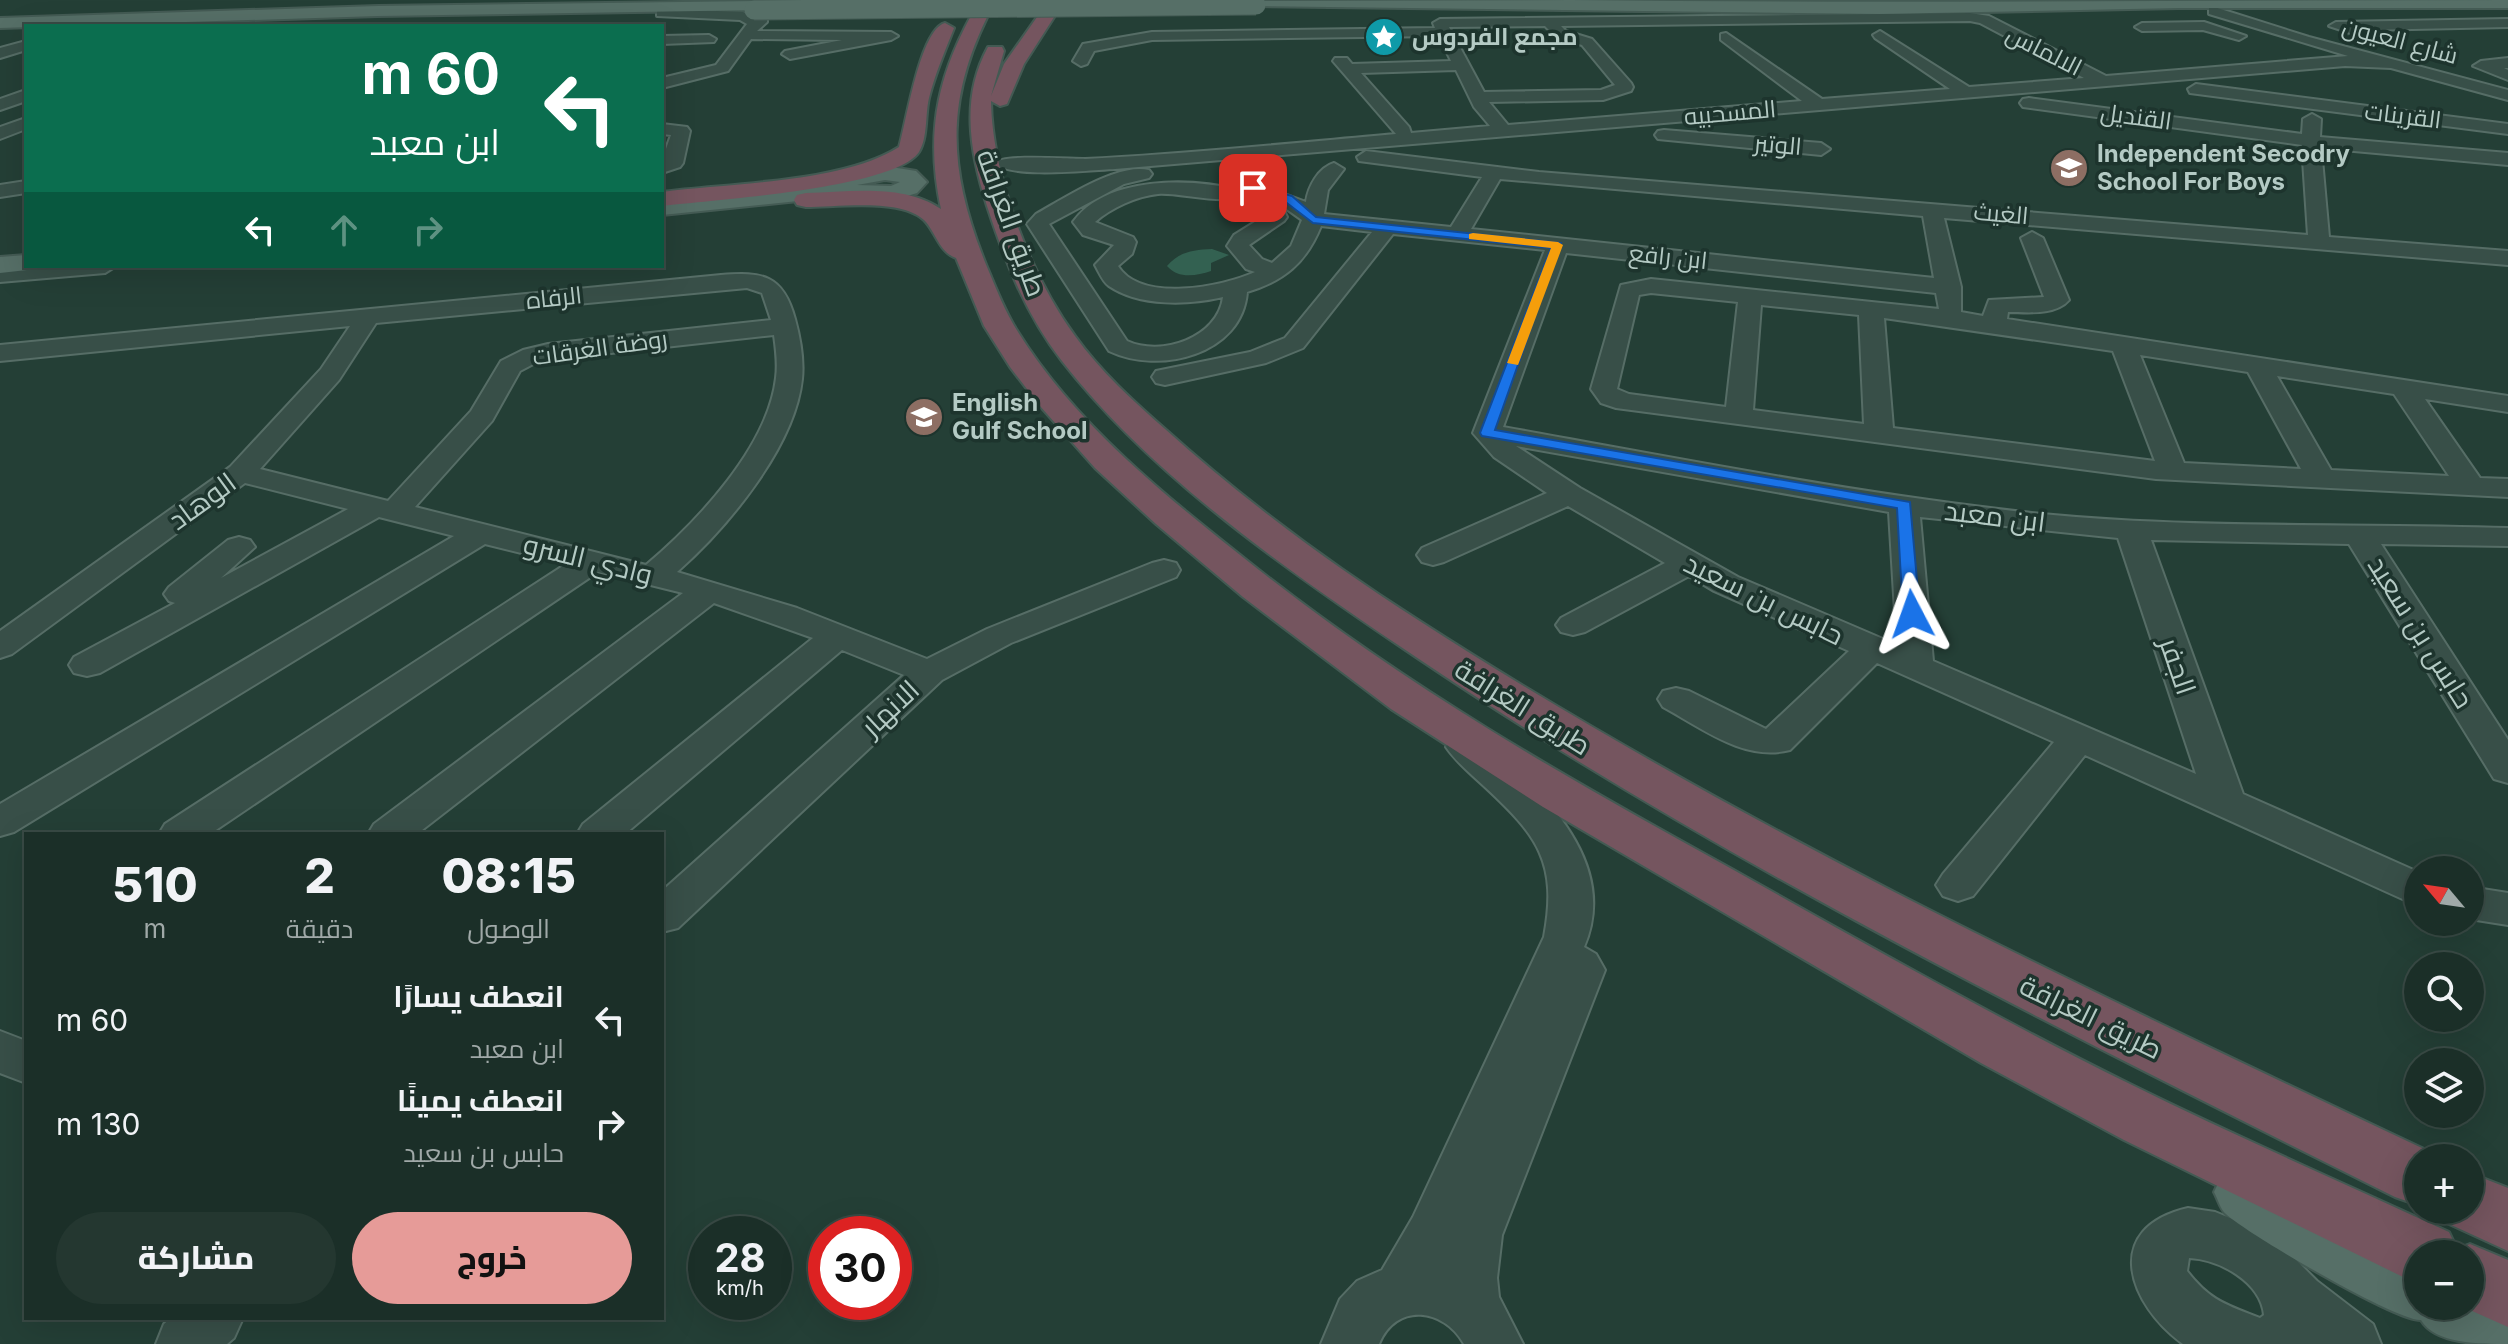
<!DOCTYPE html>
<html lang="ar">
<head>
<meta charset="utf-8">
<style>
	body { margin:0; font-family:Inter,Cairo,sans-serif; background:#243730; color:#f1f3f6; direction:rtl; height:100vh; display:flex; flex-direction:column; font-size:30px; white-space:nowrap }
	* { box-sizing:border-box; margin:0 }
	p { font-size:26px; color:#a0a9a8 }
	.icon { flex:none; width:44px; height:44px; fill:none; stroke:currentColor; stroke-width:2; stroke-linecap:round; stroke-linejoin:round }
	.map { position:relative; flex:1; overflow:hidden; direction:ltr }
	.drawer { position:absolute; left:24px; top:832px; width:640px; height:488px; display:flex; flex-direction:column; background:#1b2f28; border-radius:0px; box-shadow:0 8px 32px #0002,0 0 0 2px #394a45; direction:rtl }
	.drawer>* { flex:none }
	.hud { position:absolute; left:24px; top:24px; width:640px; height:244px; border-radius:0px; box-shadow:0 8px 32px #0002,0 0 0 2px #394a45; direction:rtl; background:#0b6e4f; color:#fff; overflow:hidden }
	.needle { width:52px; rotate:299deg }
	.tools { position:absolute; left:2404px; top:856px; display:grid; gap:16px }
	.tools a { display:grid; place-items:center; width:80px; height:80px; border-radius:50%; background:#1b2f28; box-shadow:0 8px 32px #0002,0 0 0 2px #394a45; font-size:40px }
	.speed { position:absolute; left:688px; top:1216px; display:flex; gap:16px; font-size:40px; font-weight:700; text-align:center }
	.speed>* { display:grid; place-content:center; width:104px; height:104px; border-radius:50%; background:#1b2f28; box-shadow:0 8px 32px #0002,0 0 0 2px #394a45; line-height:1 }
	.speed small { font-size:20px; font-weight:400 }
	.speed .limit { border:12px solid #d22; background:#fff; color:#111 }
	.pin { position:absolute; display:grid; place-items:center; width:68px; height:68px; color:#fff; margin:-34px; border-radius:16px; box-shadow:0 4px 12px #0006 }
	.me { position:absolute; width:88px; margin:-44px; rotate:356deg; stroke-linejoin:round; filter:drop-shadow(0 0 6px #0008) }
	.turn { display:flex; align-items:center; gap:28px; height:168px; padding:0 32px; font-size:36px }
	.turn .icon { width:104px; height:104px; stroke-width:2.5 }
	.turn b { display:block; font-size:56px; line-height:68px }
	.lanes { display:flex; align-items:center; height:76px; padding:0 32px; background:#0003; justify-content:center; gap:40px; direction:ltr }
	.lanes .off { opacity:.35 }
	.eta { display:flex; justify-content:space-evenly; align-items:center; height:136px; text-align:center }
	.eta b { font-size:48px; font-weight:800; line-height:56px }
	.primary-button { display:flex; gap:16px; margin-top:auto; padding:16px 32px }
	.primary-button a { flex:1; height:92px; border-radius:48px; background:#e69b98; color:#111; font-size:32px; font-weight:800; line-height:92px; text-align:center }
	.primary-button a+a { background:#243730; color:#f1f3f6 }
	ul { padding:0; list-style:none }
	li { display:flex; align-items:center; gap:24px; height:104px; padding:0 32px }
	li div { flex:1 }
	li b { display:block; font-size:30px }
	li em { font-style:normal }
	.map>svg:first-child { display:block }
</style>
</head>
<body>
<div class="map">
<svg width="2508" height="1344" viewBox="0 0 2508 1344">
	<rect width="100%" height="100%" fill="#243f36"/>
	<path fill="#336151" d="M1212,249L1229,255L1211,263V271C1196,276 1178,279 1167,266C1180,251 1194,250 1212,249Z"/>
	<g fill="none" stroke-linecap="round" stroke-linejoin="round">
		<g stroke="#566d66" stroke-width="4">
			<path id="minor" d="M2214,7L2309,37L2508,90V100L2391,68L2345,66L1115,169C1091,170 1011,179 995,163C1003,154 1068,159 1085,159C1189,154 1293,143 1396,134L1333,61L1335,58H1347L1352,64L1451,61L1439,36L1152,40L1094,51L1087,64L1081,66L1073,61L1083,44L1152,32L1435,28L1433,23L1440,19L1970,13L1989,16L2106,76L2348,56L2209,14V8ZM1970,21L1980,23L2084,78L1969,87L1880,31L1873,35L1875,38L1950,89L1822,99L1726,33L1721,34V40L1802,101L1508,125L1489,102L1603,100L1631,91L1633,87L1631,83L1592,39L1566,31L1561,26ZM1545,26L1556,37L1582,45L1615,85L1601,90L1484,92L1449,27ZM1456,70L1474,107L1490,126L1411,133L1409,127L1361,73Z
				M662,9L743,12L755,17L767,16V22L757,31L891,32L898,36L891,40L790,59L782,54L785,51L842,40L751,39L728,71L662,88V78L716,65L747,24L740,20L657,16V10Z
				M2508,19V27L2365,30L2382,35V41L2377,42L2329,26L2336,22Z
				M2204,22L2246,36L2239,40L2203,30L2142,31L2135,27L2142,23Z
				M709,35L716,39L714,42L662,44V36Z
				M26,41V50L0,58V48Z
				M2508,58V68H2504L2508,70V80L2473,66L2481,61Z
				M2196,84L2508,124V134L2190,93L2188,89Z
				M26,90V101L0,110V99Z
				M2029,98L2302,134L2303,119L2312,114L2321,119L2320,137L2508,153V165L2321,148L2329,237L2508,251V265L1944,218L1961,287V312L1983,316L1989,300L2044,297L2021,238L2032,232L2043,238L2069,300C2055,316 2027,312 2008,312L2007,319L2508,396V412L2425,399L2480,478L2508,479V497L2156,479L1616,408L1601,403L1591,389L1621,285L1651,279L1939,309L1936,293L1566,253L1503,427C1682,459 1861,495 2042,514C2196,529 2353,523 2508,528V546L2381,544L2508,740V783L2494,779L2349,544L2151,540L2243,794L2418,872V906L2085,755L1973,896L1958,901L1943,896L1936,885L1943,874L2054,742L1877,663L1790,750C1744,762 1702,728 1663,707L1658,699L1663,691L1676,688L1689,691L1766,729L1849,651L1714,591L1689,576L1585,632L1573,635L1561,632L1556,625L1561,618L1665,563L1568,506L1444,562L1433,565L1422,562L1417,555L1422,548L1547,493L1494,457L1473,433L1545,250L1393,234L1303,348L1266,363L1165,385L1156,383L1152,377L1156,371L1250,352L1285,338L1372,232L1321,226C1306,263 1284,281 1247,292C1242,355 1159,375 1109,351L1027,224L1036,214C1063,199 1118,162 1149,170L1152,174L1149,178L1124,184L1049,224L1127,341C1161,357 1218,338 1223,297C1189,305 1140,307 1109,286C1103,282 1099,272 1095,265L1114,245L1083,235L1073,222C1106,175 1191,178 1240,190L1243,194C1232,207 1178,192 1158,194C1137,196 1111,208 1095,222L1133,237L1136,242L1132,254L1118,266C1141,303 1222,287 1255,272L1246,269L1227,246L1234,235L1266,215L1246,199L1249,195L1274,190L1306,202C1308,187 1318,168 1334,163L1344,169L1328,190L1324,214L1451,227L1482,177L1359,161L1357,157L1366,151L1539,172L2308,235L2302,145L2023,107L2020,103L2023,99ZM1500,179L1923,216L1934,278L1471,229ZM1281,205L1302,220L1291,246L1272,263L1262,259L1249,245L1284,221L1287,217ZM1651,293L1738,302L1726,407L1629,394L1617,389L1639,295ZM1761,305L1859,315L1864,424L1753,410ZM1884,318L2113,351L2155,461L1893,428ZM2140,355L2248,372L2301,469L2184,463ZM2277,376L2394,394L2449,476L2331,470ZM1516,446L1889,512L1897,645L1738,577L1580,488ZM1920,517L2118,538L2196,774L1933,661Z
				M26,118V129L0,139V127Z
				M662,124L687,127L690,131L683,163L680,167L662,173V160L671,135L662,134Z
				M1664,130L1821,143L1830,149L1821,155L1658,139L1655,135L1658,131Z
				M26,181V193L0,197V185Z
				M26,266H116L105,273L0,282V268Z
				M721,275C762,272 783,274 795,319C800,337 804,360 802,379C795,447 726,529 677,572L797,608L927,659L987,629L1152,563L1164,560L1176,563L1180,570L1176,577L1011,643L942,680L678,928L662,932V891L904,675L842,650L625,834H577L583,824L813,638L714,603L417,834H368L374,824L683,593L598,572L210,834H159L165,824L566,564L485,544L14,832L0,836V804L454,536L379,517L100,673L87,676L74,673L69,665L74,657L175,603L169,601L164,594L169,587L228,540L239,537L250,540L255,547L221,578L348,509L245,483L12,654L0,658V631L230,467L321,369L350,326L0,361V345ZM747,288L762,293L771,320L548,344L523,350L501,361L471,411L388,501L260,469L339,380L376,323ZM774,335C776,349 778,364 776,378C768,447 697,522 646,565L415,507L492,421L520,371L539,361Z
				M1465,735C1485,740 1499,756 1515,770C1565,814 1614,877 1584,947L1596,954L1605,970L1502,1235L1497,1278L1499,1297L1523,1344H1464C1444,1308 1396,1302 1379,1344H1321L1340,1299L1357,1281L1382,1270L1413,1217L1544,937C1558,863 1538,836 1485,787C1471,774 1456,762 1446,747L1451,738Z
				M2470,887L2508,893V925L2470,919Z
				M0,1031L26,1041V1083L0,1073Z
				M2188,1208L2215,1212L2271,1235L2317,1281L2373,1324L2381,1344H2183C2128,1304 2101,1228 2188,1208ZM2189,1258C2219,1259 2261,1282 2264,1315L2260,1318C2227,1305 2210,1301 2187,1271Z
				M171,1318H243L234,1338L227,1344H156L164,1324Z"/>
		</g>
		<g stroke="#445b54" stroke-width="4">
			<path id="major" d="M1571,0C1883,4 2196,0 2508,0V8H2179L1879,14L1253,6L1245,1Z
				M758,1L766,6L764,10L378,16L0,28V18L378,6Z
				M885,166L916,171L927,182L917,193L891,201H798L662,215V199L812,185L815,181ZM885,180L900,182L891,186L857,185Z
				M26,255V266H38L36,269L0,273V257Z
				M2247,1163L2270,1171L2322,1204L2419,1254L2418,1306H2470V1281L2508,1300V1344C2480,1344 2435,1344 2421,1320C2398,1322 2247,1234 2226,1214C2220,1209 2218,1199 2214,1192L2224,1171Z"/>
		</g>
		<g stroke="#435a53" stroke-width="4">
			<path id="highway" d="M980,0H996C944,95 946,167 987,267C996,288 1005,312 1018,332C1078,428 1172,501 1259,570C1410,689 1563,776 1730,868C1862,942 1994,1017 2130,1084C2235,1136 2343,1183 2449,1232L2457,1249L2470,1244L2508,1260V1327L2461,1306H2470V1254H2418V1283L2401,1276L2124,1140L1981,1063L1543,807L1391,709L1243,597L1156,524L1095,468L1040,406L1010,367L984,326L956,258C939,252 936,232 924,220C901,198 837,207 806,207L797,205L794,200L797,195L806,193C849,192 903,183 941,209C924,129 939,69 980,0Z
				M1049,0H1065L1024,64L1007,104L1000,106L991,101C992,176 1031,276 1075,336C1100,371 1133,401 1165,429C1244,500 1329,563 1418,620C1743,830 2092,992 2441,1157L2418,1158V1205L2395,1197C2062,1030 1726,866 1416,657C1294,575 1153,478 1062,361C1026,315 1005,261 987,206C970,152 960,98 988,47H1002L1004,51L991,96L1004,64Z
				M945,23L954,28C945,51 935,74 929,98C925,115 928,137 919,152C894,189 710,200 662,206V192C729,183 843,183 899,147C906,124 920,29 945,23Z
				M2470,1173L2508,1188V1251L2447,1223L2441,1210H2470Z"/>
		</g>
		<use href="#minor" fill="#384f48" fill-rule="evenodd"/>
		<use href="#major" fill="#566f67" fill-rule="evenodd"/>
		<use href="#highway" fill="#75555f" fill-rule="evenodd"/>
		<g stroke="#445b54" stroke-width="21" stroke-linecap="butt">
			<path id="major-bridge" d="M754,10L1256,5"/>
		</g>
		<use href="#major-bridge" stroke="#566f67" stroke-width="19"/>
	</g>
	<path fill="#1a73e8" stroke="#114b97" stroke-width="2" d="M1253,185L1292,196L1316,217L1561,243L1495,430L1910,502L1920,614L1912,619L1903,614L1897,508L1482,436L1480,433L1551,248L1313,223L1284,201L1249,191V186Z"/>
	<path fill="#f59e0b" d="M1473,233L1558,242L1563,245L1518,365L1507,363L1551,248L1469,239V234Z"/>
	<defs>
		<g id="sight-disc" transform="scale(2)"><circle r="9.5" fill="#0f9aa8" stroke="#1d342d"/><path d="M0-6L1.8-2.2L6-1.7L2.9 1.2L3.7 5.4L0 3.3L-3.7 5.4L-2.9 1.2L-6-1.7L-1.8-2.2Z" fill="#fff"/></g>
		<g id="school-disc" transform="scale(2)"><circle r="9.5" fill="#8d6e63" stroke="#1d342d"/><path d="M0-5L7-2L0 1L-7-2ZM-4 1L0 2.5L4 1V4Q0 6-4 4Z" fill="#fff"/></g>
	</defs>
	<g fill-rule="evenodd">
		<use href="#sight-disc" x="1384" y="37"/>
		<use href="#school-disc" x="2069" y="168"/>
		<use href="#school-disc" x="924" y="417"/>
	</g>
	<g text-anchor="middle" stroke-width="7" stroke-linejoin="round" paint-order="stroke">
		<g font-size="24" font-weight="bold" fill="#b4cac4" stroke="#1d342d" text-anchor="start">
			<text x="1412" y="45">مجمع الفردوس</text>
			<text x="2097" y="162">Independent Secodry<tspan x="2097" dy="28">School For Boys</tspan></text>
			<text x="952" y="411">English<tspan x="952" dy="28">Gulf School</tspan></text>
		</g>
		<g font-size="24" fill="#b4cac4" stroke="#1d342d">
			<text transform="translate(2400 41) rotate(15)" y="8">شارع العيون</text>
			<text transform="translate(2044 51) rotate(27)" y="8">الالماس</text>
			<text transform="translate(1730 113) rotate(-5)" y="8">المسحبيه</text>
			<text transform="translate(2403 116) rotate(7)" y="8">القرينات</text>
			<text transform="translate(2136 117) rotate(8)" y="8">القنديل</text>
			<text transform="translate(1778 145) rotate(5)" y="8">الوتير</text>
			<text transform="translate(2001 214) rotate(5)" y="8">الغيث</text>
			<text transform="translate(1668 257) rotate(6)" y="8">ابن رافع</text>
			<text transform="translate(554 298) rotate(-6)" y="8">الرفاه</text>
			<text transform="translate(600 348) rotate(-8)" y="8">روضة الغرقات</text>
		</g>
		<g font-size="28" fill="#b4cac4" stroke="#1d342d">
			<text transform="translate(1012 223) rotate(70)" y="10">طريق الغرافة</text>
			<text transform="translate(202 501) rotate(-36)" y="10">الوهاد</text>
			<text transform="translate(1995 516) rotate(7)" y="10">ابن معبد</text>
			<text transform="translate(588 559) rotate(14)" y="10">وادي السرو</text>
			<text transform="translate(1764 599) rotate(26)" y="10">حابس بن سعيد</text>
			<text transform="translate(2421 632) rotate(58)" y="10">حابس بن سعيد</text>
			<text transform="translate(2178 666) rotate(71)" y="10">الجفر</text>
			<text transform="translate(1523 707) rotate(32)" y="10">طريق الغرافة</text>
			<text transform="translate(890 708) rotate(-43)" y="10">الانهار</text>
			<text transform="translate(2091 1017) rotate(26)" y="10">طريق الغرافة</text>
		</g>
	</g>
</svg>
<div class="tools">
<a><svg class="needle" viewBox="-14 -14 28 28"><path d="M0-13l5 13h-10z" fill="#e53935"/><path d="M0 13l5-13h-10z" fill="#a0a9a8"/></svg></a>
<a><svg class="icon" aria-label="search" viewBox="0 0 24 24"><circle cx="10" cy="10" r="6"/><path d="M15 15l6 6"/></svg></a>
<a><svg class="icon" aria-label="layers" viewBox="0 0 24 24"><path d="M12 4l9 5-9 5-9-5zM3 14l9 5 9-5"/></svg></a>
<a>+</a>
<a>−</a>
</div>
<div class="speed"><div>28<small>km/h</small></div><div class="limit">30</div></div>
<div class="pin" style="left:1253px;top:188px;background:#d93025"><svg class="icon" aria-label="arrive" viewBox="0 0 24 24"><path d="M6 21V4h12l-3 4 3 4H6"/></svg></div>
<svg class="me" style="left:1912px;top:614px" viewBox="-20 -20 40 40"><path d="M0-17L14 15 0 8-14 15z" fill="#1a73e8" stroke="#fff" stroke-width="4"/></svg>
<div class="hud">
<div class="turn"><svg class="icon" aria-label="left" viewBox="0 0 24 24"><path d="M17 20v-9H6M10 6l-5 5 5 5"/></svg><div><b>60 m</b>ابن معبد</div></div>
<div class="lanes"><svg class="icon" aria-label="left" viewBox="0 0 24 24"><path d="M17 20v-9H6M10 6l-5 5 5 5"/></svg><svg class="icon off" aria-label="ahead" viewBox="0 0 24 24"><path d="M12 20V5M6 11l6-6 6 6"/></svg><svg class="icon off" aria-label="right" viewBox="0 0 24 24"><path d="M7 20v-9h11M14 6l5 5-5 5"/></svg></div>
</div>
<section class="drawer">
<div class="eta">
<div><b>08:15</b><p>الوصول</p></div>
<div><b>2</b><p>دقيقة</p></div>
<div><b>510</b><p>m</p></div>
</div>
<ul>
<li><svg class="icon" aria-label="left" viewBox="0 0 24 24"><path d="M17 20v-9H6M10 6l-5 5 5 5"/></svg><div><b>انعطف يسارًا</b><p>ابن معبد</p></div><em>60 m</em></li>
<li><svg class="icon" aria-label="right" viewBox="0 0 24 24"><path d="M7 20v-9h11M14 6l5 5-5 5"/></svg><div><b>انعطف يمينًا</b><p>حابس بن سعيد</p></div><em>130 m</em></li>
</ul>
<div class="primary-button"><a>خروج</a><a>مشاركة</a></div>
</section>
</div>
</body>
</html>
